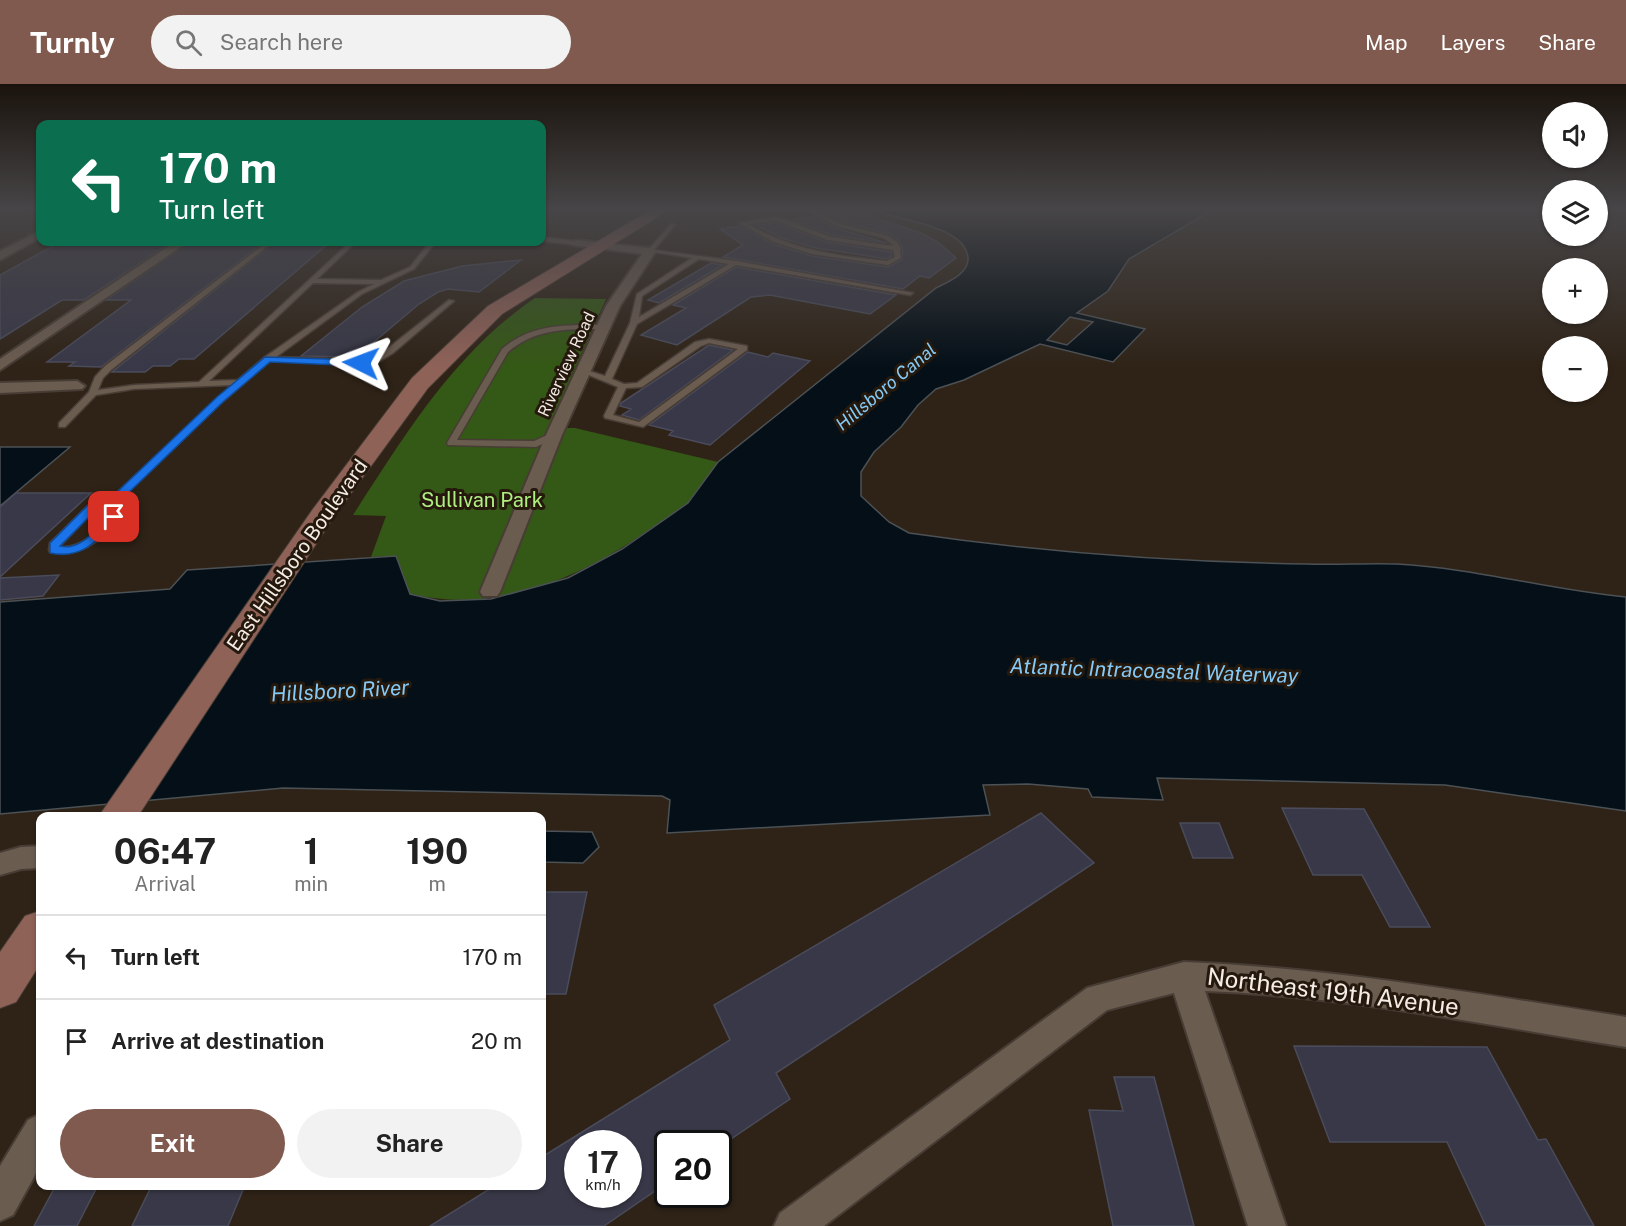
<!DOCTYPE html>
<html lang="en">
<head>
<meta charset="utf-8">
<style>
	body { margin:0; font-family:"Public Sans",sans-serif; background:#f2f2f2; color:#222; height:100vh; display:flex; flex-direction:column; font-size:22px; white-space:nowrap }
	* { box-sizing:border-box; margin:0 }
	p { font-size:20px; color:#767676 }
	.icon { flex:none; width:33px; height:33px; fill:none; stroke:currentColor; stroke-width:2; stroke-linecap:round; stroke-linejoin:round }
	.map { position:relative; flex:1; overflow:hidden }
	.details { position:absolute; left:36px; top:728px; width:510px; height:378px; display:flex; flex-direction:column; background:#fff; border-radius:12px; box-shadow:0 2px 4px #0004 }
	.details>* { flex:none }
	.banner { position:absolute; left:36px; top:36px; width:510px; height:126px; border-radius:12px; box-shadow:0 2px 4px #0004; background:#0b6e4f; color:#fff; overflow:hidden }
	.tools { position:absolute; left:1542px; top:18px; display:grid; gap:12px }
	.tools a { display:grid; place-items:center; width:66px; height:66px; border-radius:50%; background:#fff; box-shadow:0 2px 4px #0004; font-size:30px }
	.speed { position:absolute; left:564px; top:1046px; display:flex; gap:12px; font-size:30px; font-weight:700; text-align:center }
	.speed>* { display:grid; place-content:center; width:78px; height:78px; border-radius:50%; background:#fff; box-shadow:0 2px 4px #0004; line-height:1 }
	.speed small { font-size:15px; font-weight:400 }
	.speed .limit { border:3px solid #111; border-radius:9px; background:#fff; color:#111 }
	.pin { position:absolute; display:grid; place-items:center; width:51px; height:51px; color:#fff; margin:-26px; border-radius:12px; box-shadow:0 3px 9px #0006 }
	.me { position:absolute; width:66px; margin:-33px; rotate:273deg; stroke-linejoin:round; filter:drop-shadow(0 0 4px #0008) }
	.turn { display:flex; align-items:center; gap:21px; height:126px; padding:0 24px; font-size:27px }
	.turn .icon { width:78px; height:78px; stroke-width:2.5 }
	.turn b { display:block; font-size:42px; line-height:51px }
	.eta { display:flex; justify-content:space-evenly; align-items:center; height:102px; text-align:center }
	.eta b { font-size:36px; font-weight:700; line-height:42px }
	.action { display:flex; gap:12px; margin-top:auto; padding:12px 24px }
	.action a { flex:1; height:69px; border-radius:36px; background:#805a4e; color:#fff; font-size:24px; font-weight:700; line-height:69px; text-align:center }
	.action a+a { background:#f2f2f2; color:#222 }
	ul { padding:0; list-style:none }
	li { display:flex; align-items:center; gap:18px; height:84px; padding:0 24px; border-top:2px solid #e0e0e0 }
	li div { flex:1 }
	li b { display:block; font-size:22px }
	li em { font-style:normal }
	header { display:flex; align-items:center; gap:36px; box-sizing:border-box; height:84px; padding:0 30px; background:#805a4e; color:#fff }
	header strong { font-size:28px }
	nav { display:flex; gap:33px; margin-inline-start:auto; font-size:21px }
	.search { width:420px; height:54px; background:#f2f2f2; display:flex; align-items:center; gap:15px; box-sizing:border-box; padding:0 21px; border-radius:33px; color:#767676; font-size:22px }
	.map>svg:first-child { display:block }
</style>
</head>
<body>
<header>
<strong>Turnly</strong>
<div class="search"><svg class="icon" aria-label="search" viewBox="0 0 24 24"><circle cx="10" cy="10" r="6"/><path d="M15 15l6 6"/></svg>Search here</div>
<nav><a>Map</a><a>Layers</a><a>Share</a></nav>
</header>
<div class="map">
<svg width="1626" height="1142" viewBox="0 0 1626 1142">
	<rect width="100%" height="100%" fill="#2f2317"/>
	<path fill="#345815" d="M535,214L606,215L548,344H575L718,378C708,391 700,407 688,419C678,429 662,437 650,445C579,495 497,530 410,510L396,472L371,473L386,432L353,431C405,351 454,269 535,214Z"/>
	<path fill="#040f17" stroke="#4c5155" stroke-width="1.5" fill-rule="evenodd" d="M870,124H1216L1129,175L1108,207L1077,229L1145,245L1113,278L1040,260L964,296L936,305L918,321L901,343L874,368L861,388V412L889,438L909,449C1040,468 1173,478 1306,480C1337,481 1367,479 1397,480C1475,484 1549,506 1626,513V727L1445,701L1157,694L1163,716L1092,713L1088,705L1028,700L983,701L990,731L667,749L670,716L662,712L283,704L0,730V518L170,505L187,486L396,472L410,510L440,517L491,515L568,494L622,465L688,419L718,378L936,204C948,198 970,189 968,173C963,139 893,137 870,124ZM1070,233L1093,238L1067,261L1047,256Z
		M0,363H70L0,422Z
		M542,747L592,748L599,763L583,779L542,778Z"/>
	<path fill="#383848" stroke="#4a4b5b" stroke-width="1.5" fill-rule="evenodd" d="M855,127L921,149L938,158L956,174L929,194L920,192L903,205L723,173L743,161L720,145L741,142L773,160L812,172L888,183L902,176L903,164L898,156L889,150L841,138L827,130Z
		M814,132L835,144L887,159L832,151L790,136Z
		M776,139L827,158L891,168L892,172L887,175L816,164L782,154L755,141Z
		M60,158H172L84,216H62L0,255V191Z
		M190,158H264L101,283L69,282L75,278H47L131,216H106Z
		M275,158H330L194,275H179L170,282H153L145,288H112Z
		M521,176L479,208L448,205L438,208L419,220L356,273L301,272L362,223L404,197L462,182Z
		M711,179L723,181L659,219L648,216Z
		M736,183L896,211L870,230L770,211L751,213L677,261L641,251L686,224L673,221Z
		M709,261L733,266L639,336L622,331L631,325L620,322L621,319Z
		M748,268L768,273L773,269L810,277L710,361L669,351L673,347L649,341Z
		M16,409H91L0,493V423Z
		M59,491L43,512L0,516V494Z
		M1282,724L1364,725L1430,843H1390L1362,791H1313Z
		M1041,729L1094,779L776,989L790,1015L725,1059H668V1098L604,1142H430L496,1101H542V1073L730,956L714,921ZM578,1059H628V1110H578Z
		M1180,739H1219L1233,774H1193Z
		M542,808H587L566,910H542Z
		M1294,962L1487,963L1538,1056L1546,1055L1594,1142H1486L1447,1058H1330Z
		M1114,993H1154L1194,1142H1113L1089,1026L1123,1027Z
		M56,1101H98L77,1142H34Z
		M152,1101H245L228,1142H132Z"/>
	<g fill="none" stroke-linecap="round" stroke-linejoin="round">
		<g stroke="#483d35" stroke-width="3">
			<path id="lane" d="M804,124H811L840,140L888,152L897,158L901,165L900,166L901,174L888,181L812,170L774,158L739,139L777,133L831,153L893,162L892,160L884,154L836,142ZM776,137L828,156L893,166L895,173L887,177C838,172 791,166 748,140Z
				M672,139L675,141L654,166L736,177L913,209L910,211L736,181L637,240L612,295L624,300L637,299L695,258L709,255L747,262V266L643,343L605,334L604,332L618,303L579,287L583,285L605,292L630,239L637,210L692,174L647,167ZM699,175L729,180L639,233L642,212ZM709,259L738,265L639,338L613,331L626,304L642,303L701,262Z
				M542,153L576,157L579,159L576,161L542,157Z
				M267,158H273L111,286L103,294L98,306L134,301L199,298L350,158H356L317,195L381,196L410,183L430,158H436L414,185L362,210L276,273L370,276L387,265L449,216L454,217L393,269L375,280L270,277L223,317L127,409L134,414L133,420C112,446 86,476 50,468L49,466L50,459L93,417L118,408L232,301L134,305L96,311L65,343H59V339L89,308L95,293L105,282ZM313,199L374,200L358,208L265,273L238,296L209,297ZM120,413L124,415L123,419C106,437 87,466 59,463L99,421Z
				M577,241H603L607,243L603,245C568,245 536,244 508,268L457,356L534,357L554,348L557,349V353L536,363L448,361L447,359L502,265C524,246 548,242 577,241Z"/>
		</g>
		<g stroke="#483d35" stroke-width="4">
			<path id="street" d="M40,147V154L0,176V167Z
				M576,156L650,164L656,167L620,222L562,351L500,508L497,512H483L480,508L546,351L606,222L642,170L572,161L570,159Z
				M175,158H188L0,286V275Z
				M77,297L85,302L82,305L0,309V299Z
				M40,762V784L21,785L0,791V769L21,763Z
				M1184,878C1333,884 1479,910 1626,933V963C1486,941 1346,912 1205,907L1286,1142H1248L1174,909L1107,926L824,1142H774L780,1129L1087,904Z
				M40,1030V1082L13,1131L0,1137V1082L28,1036Z"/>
		</g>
		<g stroke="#483d35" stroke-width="2">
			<path id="secondary" d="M654,124H672L502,230L428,304L333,434L138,732H99L313,425L412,294L488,222Z
				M40,827V880L16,918L0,924V868L25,832Z"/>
		</g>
		<use href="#lane" fill="#6b5c50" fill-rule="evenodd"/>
		<use href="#street" fill="#6b5c50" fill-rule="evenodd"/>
		<use href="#secondary" fill="#8f6258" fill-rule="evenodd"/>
	</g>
	<linearGradient id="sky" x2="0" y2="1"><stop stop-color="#1a130d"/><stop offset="0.44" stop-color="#474547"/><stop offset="1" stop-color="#474547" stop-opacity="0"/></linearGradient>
	<rect width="1626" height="284" fill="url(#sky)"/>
	<path fill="#1a73e8" stroke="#114b97" stroke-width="1.5" d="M265,273L361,276L365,279L361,282L270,278L224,317L125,412L100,422L60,462C81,467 96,445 110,431H118V435C98,456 82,476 50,469V459L92,417L117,408L217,313Z"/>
	<g text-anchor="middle" stroke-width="6" stroke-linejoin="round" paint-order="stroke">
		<g font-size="16" fill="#f5ece5" stroke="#25190e">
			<text transform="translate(566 280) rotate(-65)" y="6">Riverview Road</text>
		</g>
		<g font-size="18" font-style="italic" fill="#85caf6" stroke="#25190e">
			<text transform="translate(886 303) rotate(-40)" y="6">Hillsboro Canal</text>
		</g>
		<g font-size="20" fill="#afee81" stroke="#25190e">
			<text x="482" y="423">Sullivan Park</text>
		</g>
		<g font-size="20" fill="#f5ece5" stroke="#25190e">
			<text transform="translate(297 471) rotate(-55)" y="7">East Hillsboro Boulevard</text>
		</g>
		<g font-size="21" font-style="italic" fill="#85caf6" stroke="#25190e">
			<text transform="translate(1154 587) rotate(2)" y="7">Atlantic Intracoastal Waterway</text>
			<text transform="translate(340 607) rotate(-3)" y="7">Hillsboro River</text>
		</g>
		<g font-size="24" fill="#f5ece5" stroke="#25190e">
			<text transform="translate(1333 908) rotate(7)" y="8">Northeast 19th Avenue</text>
		</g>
	</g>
</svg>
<div class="tools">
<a><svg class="icon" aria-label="sound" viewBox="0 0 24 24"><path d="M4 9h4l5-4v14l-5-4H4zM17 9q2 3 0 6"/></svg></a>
<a><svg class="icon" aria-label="layers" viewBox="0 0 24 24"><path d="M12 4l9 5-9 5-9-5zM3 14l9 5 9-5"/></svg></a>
<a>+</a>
<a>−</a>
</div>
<div class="speed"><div>17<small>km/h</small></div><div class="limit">20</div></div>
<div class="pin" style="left:114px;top:433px;background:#d93025"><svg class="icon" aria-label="arrive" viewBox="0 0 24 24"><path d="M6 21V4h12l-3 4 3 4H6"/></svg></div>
<svg class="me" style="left:361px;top:279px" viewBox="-20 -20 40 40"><path d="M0-17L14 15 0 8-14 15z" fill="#1a73e8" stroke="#fff" stroke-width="4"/></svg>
<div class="banner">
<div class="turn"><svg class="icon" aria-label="left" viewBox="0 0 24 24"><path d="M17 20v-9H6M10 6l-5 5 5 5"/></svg><div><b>170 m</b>Turn left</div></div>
</div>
<section class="details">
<div class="eta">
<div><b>06:47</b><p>Arrival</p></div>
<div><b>1</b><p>min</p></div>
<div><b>190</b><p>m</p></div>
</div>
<ul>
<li><svg class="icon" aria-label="left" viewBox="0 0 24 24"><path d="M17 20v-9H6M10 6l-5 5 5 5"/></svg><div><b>Turn left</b></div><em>170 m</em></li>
<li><svg class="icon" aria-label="arrive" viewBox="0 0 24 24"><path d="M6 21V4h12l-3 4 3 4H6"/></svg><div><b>Arrive at destination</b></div><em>20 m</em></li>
</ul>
<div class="action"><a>Exit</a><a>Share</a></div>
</section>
</div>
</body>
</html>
